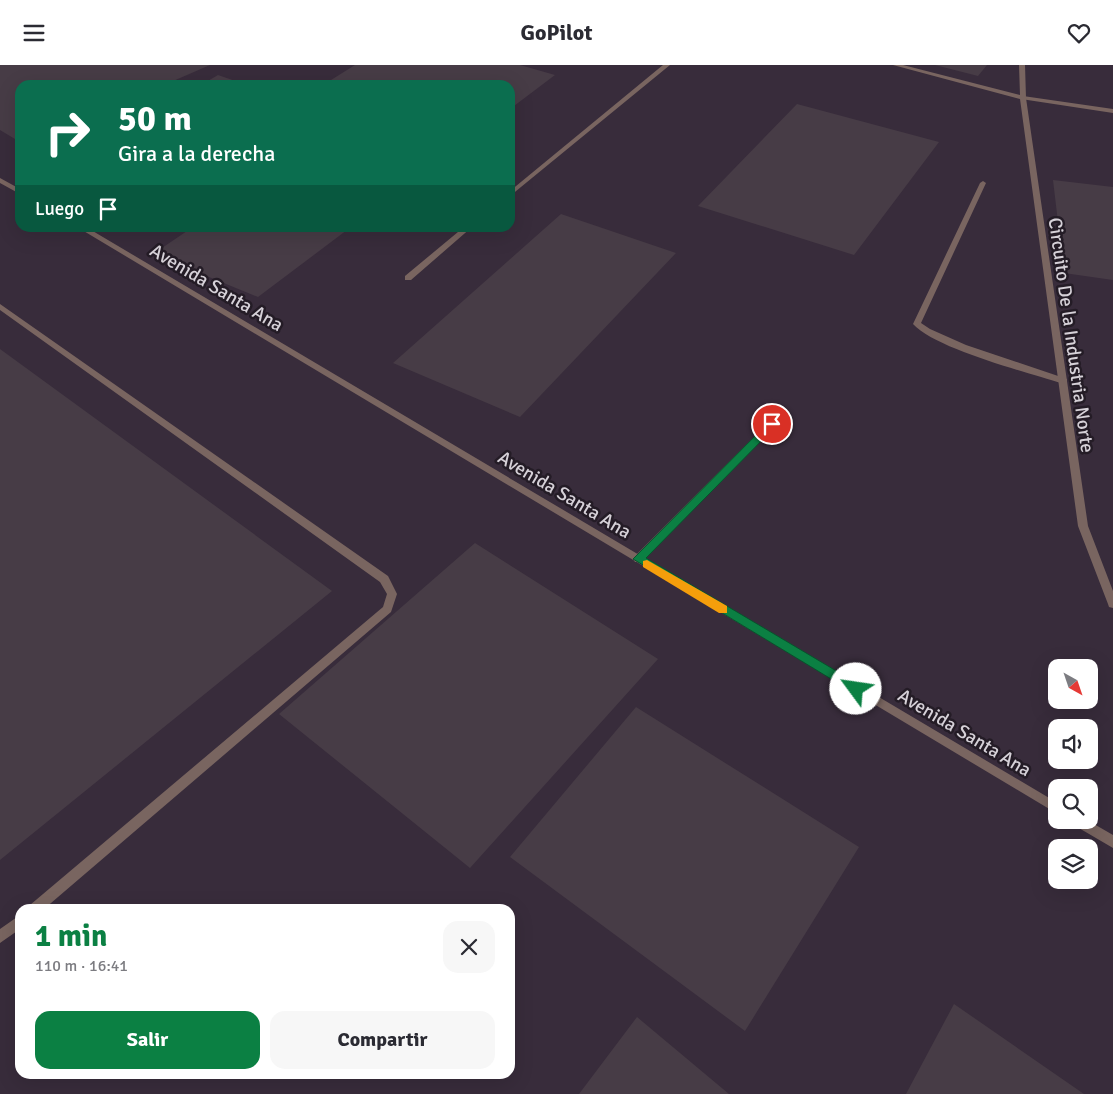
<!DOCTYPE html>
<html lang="es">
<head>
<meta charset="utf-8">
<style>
	body { margin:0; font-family:Signika,sans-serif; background:#f7f7f7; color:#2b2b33; height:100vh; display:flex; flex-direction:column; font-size:19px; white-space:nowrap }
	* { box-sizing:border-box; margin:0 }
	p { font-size:16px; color:#7c7c81 }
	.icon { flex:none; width:28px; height:28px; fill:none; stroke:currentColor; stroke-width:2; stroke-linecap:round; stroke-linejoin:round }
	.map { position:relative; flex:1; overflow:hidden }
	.side { position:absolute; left:15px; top:839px; width:500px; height:175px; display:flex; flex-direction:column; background:#fff; border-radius:15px; box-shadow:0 5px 20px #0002 }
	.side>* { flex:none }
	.guide { position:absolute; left:15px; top:15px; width:500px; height:152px; border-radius:15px; box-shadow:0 5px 20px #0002; background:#0b6e4f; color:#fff; overflow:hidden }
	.needle { width:32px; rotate:140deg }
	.controls { position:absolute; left:1048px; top:594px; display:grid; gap:10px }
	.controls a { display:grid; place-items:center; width:50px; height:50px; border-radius:10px; background:#fff; box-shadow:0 5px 20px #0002; font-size:25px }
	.pin { position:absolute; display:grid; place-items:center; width:42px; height:42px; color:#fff; margin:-21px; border:2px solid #fff; border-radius:50%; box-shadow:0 1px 5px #0007 }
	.me { position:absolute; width:55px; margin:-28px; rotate:301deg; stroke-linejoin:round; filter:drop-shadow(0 0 4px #0008) }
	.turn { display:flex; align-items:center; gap:18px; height:105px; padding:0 20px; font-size:22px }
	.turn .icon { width:65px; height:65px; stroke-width:2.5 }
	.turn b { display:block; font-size:35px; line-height:42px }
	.then { display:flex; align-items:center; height:48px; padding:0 20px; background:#0003; gap:10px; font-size:19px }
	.round { display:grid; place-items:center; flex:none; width:52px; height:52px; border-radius:15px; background:#f7f7f7 }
	.headline { display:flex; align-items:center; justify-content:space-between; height:85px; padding:0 20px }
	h1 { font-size:30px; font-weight:800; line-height:38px; color:#0b8043 }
	.action { display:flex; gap:10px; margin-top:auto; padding:10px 20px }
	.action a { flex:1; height:58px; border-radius:15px; background:#0b8043; color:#fff; font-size:20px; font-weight:800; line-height:58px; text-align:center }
	.action a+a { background:#f7f7f7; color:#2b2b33 }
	header { display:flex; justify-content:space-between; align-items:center; height:65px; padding:0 20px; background:#fff; font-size:22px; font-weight:800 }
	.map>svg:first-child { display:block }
</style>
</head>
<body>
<header><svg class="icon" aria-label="menu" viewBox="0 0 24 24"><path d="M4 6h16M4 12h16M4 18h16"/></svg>GoPilot<svg class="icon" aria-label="heart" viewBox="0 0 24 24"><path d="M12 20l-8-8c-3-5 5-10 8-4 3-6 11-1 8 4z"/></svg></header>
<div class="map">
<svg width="1113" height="1029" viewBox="0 0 1113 1029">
	<rect width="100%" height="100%" fill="#2e252f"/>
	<path fill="#382c3b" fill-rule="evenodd" d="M0,0H1113V1029H0ZM20,20H510V162H20ZM1056,602H1089V635H1056ZM1056,662H1089V695H1056ZM1056,722H1089V755H1056ZM1056,782H1089V815H1056ZM20,844H510V1009H20Z"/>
	<path fill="#473c46" d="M0,0H210L164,20H20V77L0,65Z
		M355,0H520L555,10L510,44V20H323Z
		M935,0H987L978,11Z
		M218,10L247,20H201Z
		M797,39L939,77L854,190L698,141Z
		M1053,115L1113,122V215L1064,208Z
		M561,149L676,188L520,352L393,298Z
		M193,162H351L258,232L153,189Z
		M0,284L332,526L0,795Z
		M475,478L658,594L470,803L279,649Z
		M636,642L859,782L745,966L510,792Z
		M954,939L1084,1029H906Z
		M637,952L729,1029H579Z"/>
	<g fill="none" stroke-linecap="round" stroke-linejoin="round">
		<path fill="#796560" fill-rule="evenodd" d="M663,0H670L510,131V126Z
			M1023,31L1113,44V48L1021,34L1020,33Z
			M983,116L986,118L921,258L930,264L966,280L1067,314V318H1061C1026,307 936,284 913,259L980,118Z
			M464,162H472L411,215H405V211Z
			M0,239L388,511L397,529L391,547L44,844H28L30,840L383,542L387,529L380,517L0,245Z
			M772,356L775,357L776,359L775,361L641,497H635L633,494L635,491L769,357Z
			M20,850V864L0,878V864Z"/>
		<path fill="#796560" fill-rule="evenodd" d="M893,0H903L1020,30L1019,0H1025L1026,33L1088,461L1113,526V543L1109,542L1108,539L1078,461L1020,34Z
			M0,113L20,124V129L0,118Z
			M77,162H86L1056,737V748Z
			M1070,755H1087L1113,770V783L1072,759Z"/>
	</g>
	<path fill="#0b8043" stroke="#07532c" d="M772,356L776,357V361L646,493L860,620L862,624L860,627L856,629L633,494L769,357Z"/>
	<path fill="#f59e0b" d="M647,495L727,541V548H719L643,502V496Z"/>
	<g text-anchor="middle" stroke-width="5" stroke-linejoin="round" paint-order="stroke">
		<g font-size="19" fill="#d6d1d8" stroke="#241c26">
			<text transform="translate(217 222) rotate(31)" y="7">Avenida Santa Ana</text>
			<text transform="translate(1072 270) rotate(82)" y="7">Circuito De la Industria Norte</text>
			<text transform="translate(565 429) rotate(31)" y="7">Avenida Santa Ana</text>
			<text transform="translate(965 667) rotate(31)" y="7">Avenida Santa Ana</text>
		</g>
	</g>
</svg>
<div class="controls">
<a><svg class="needle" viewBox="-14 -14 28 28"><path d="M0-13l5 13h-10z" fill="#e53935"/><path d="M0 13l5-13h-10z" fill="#7c7c81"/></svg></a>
<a><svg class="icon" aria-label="sound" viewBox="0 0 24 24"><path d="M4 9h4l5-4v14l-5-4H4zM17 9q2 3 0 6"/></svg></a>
<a><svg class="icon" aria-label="search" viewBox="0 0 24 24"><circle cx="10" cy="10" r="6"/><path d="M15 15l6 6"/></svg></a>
<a><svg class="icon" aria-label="layers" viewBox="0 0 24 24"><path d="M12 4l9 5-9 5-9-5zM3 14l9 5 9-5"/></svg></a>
</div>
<div class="pin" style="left:772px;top:359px;background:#d93025"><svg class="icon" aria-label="arrive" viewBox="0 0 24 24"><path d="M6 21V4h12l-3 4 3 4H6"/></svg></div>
<svg class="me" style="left:856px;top:624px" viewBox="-20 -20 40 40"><circle r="19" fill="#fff"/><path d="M0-13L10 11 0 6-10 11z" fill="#0b8043"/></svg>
<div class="guide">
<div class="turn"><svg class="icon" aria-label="right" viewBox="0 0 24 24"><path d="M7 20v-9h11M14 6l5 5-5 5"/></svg><div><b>50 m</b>Gira a la derecha</div></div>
<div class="then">Luego<svg class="icon" aria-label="arrive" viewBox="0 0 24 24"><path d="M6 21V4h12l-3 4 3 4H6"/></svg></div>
</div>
<section class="side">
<div class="headline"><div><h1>1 min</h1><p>110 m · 16:41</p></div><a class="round"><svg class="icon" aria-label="close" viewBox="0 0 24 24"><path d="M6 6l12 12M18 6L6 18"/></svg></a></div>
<div class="action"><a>Salir</a><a>Compartir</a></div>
</section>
</div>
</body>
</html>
